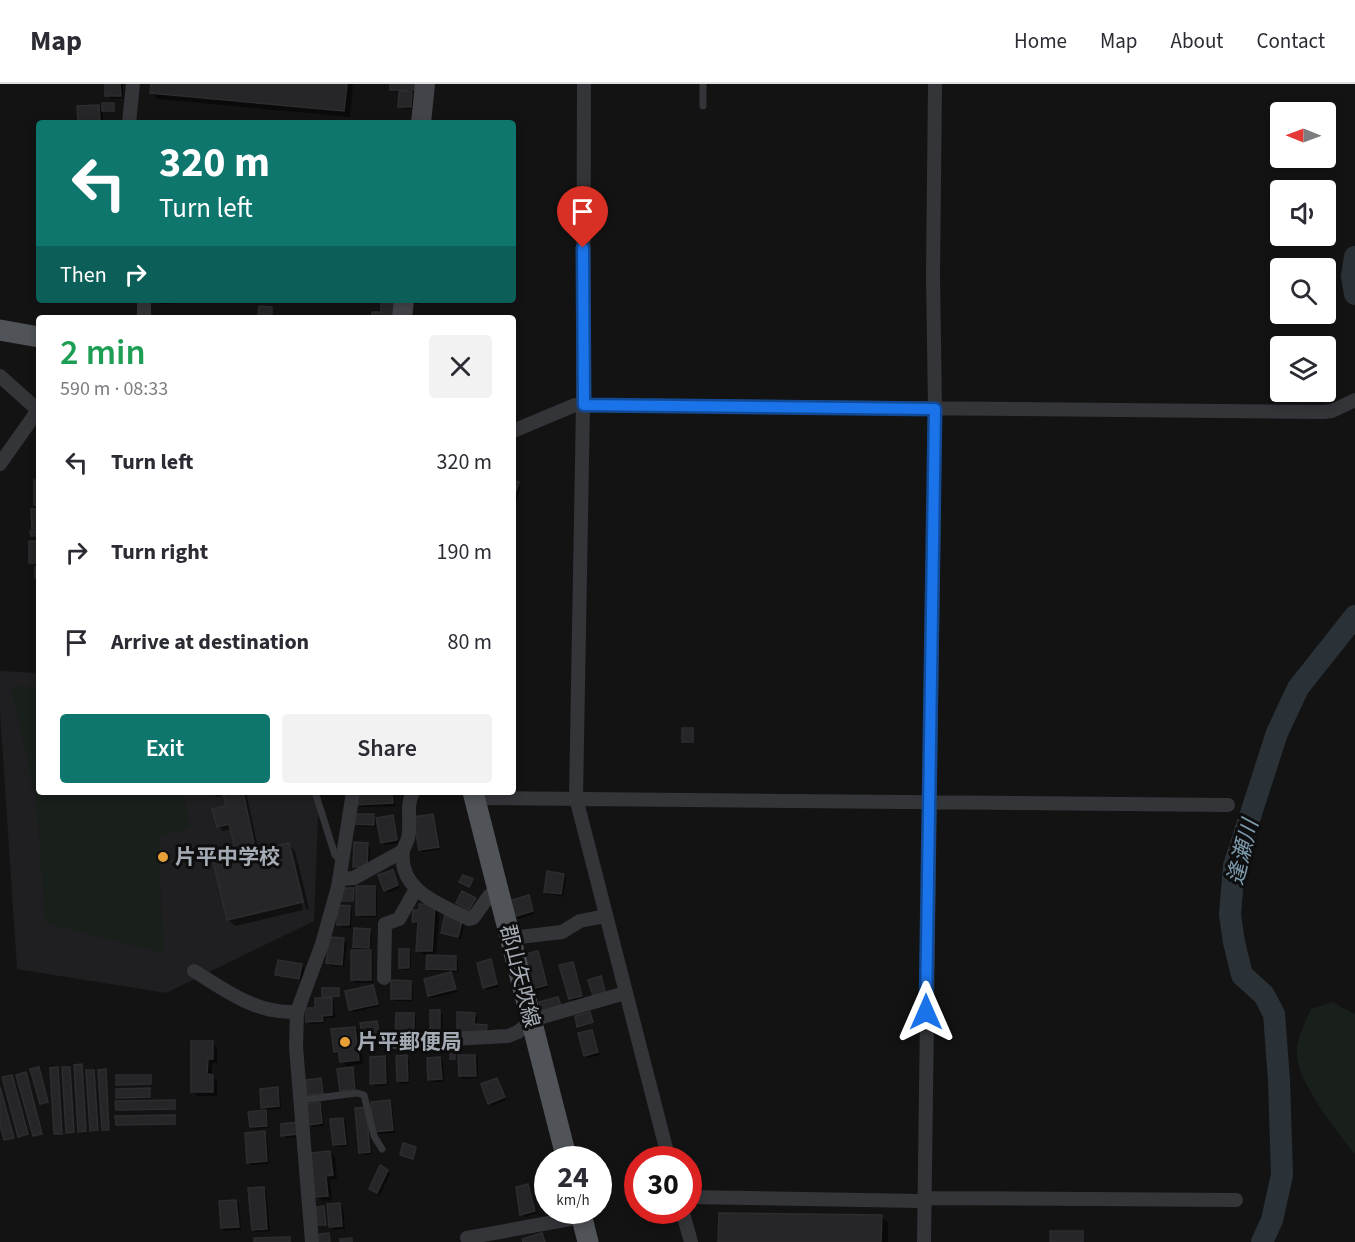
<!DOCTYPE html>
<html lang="en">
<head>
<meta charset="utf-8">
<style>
	body { margin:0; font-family:"Source Sans 3","Noto Sans JP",sans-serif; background:#f2f2f3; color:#2b2b33; height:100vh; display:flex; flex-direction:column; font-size:22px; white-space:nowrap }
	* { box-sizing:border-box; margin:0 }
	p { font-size:20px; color:#7c7c81 }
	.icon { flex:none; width:33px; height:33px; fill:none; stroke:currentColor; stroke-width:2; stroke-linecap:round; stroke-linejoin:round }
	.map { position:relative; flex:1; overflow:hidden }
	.side { position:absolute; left:36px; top:231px; width:480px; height:480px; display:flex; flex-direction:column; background:#fff; border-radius:6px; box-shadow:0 3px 9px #0003 }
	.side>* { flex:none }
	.top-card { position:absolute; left:36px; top:36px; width:480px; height:183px; border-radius:6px; box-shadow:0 3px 9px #0003; background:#0f766e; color:#fff; overflow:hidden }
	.needle { width:39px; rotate:271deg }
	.tools { position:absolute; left:1270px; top:18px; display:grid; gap:12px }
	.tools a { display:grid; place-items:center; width:66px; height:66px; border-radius:6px; background:#fff; box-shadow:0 3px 9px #0003; font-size:30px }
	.speed { position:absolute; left:534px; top:1062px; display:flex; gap:12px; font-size:30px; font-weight:700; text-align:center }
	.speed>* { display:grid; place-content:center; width:78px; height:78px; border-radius:50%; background:#fff; box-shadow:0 3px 9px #0003; line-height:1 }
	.speed small { font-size:15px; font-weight:400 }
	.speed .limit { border:9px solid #d22; background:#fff; color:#111 }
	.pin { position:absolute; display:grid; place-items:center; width:51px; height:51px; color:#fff; margin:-62px -26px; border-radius:50% 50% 50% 0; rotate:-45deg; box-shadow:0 0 6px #0007 }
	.pin .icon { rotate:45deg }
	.me { position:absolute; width:66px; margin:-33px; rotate:0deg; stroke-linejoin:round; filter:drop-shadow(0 0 4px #0008) }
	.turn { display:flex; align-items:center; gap:21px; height:126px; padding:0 24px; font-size:27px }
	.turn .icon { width:78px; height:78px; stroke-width:2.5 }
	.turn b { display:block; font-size:42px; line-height:51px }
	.then { display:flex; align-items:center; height:57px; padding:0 24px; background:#0003; gap:12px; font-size:22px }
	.round { display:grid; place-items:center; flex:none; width:63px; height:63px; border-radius:6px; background:#f2f2f3 }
	.head { display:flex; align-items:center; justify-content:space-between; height:102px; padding:0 24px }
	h1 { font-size:36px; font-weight:600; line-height:45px; color:#1e9e55 }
	.action { display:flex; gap:12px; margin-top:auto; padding:12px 24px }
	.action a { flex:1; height:69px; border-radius:6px; background:#0f766e; color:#fff; font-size:24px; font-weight:600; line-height:69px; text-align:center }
	.action a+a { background:#f2f2f3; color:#2b2b33 }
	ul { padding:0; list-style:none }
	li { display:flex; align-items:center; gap:18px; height:90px; padding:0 24px }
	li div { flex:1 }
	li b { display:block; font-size:22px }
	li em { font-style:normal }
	header { display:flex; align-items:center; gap:36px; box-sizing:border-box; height:84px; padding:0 30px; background:#fff; border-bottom:2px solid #e1e1e2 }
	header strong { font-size:28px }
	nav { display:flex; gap:33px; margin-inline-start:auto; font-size:21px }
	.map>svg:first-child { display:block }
</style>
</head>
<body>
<header>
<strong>Map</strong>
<nav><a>Home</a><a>Map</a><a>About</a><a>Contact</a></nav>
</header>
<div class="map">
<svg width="1355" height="1158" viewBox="0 0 1355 1158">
	<rect width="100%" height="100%" fill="#131314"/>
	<path fill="#1f1f21" d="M0,587L39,589V708H319L314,837L166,909L17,885L0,628Z"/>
	<path fill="#191f1a" d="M11,602L39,603V708H183L190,744L159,752L163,869L45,839L37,719Z
		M1332,918L1355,930V1070C1338,1050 1299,999 1297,974C1295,956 1304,941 1311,925Z"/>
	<path fill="#0007" d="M104,0H123V14L110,15Z
		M152,0H353L350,33L158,15L151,9Z
		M392,0H418V9L410,8L414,12V25H403L400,22V8H395Z
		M99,23L103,28V39H79Z
		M158,216H176V219L161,220Z
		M414,216H420L419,220H414Z
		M513,397L521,402L513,426Z
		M213,708H246L258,764L241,768L236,763L232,745L223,747L218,742L228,723L226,711L217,713Z
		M357,708H394L395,722L361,723L358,721Z
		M432,731L435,734L441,765L423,768L420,765Z
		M374,732L376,735V743L359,742L356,739Z
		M392,733L399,759L385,761L382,758Z
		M289,761L295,767L309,825H306L292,766H289L303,826L235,842L229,836Z
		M367,761L370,764L369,785H358L355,782Z
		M393,787L400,804L388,809L385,806Z
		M563,791L566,794L563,813L548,810L545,808Z
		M374,804L377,807V833H360L358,830Z
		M463,809L478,819L473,828L460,821Z
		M528,813L535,830L518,835L515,832Z
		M434,822L439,827L436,872L455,873L458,876V888L431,887L428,884V871H423L418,866L419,843L414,837L420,828Z
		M349,823L352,826L351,844L342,843L339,840Z
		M447,832L465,838L461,855L443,849Z
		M369,846L372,849L371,866H369L373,870V899H356L353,896L359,867L354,863Z
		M344,856L347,859L344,883L331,882L328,879Z
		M408,866L411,869V886H404L401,883Z
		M538,868L549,903L536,907L533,904Z
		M491,877L499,903L487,906L484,903Z
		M572,879L584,914L573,917L570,914Z
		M301,881L304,884L302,897L277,890Z
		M451,890L458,908L432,914L429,912Z
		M410,898L413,901V917H395L392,914Z
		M373,902L380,922L354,928L351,925Z
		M338,905L339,913H329L334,918L335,934H325V939L310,940L307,937L327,916L323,912Z
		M440,928L443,931L442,954L434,953Z
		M474,930L477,933V942L489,945V953L461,952Z
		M414,931L416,934V956L400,955Z
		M376,938L382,959L368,962L365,959Z
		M355,944L360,949L363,980L346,982L335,967Z
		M592,947L600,971L588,974L585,971Z
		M213,959L217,964V979H212V992L217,997V1012H197L192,1007Z
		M475,972L478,975V994L463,995L460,992Z
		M406,973L409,976L410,999L401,1000L398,997Z
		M384,974L387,977L388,1001L375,1002L372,999Z
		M440,975L443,978L444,998H432L429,996Z
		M352,985L355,988L357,1008L344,1009L341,1006Z
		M94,987L99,1047H93L92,1046Z
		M106,988L110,1046H104L103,1045Z
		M496,995L506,1016L492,1022L490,1019Z
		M321,996L325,1012L312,1013L309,1010Z
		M150,1005L151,1014L117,1013Z
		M277,1005L280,1008L281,1025L266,1026L263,1023Z
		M174,1017L175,1025L117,1026Z
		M389,1018L392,1021L395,1049L379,1050L376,1048Z
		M319,1020L322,1023L324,1042L313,1043L310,1040Z
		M265,1028L268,1031L269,1044L254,1045L251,1043Z
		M368,1028L372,1070L364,1071L361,1068Z
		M174,1033L175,1041H117Z
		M343,1036L346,1038L348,1062L337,1063L335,1061Z
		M282,1041L300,1053L286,1054Z
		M264,1049L267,1051L269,1080L251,1081L248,1078Z
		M330,1069L335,1073L337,1095L330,1096L332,1116L322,1117L317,1112Z
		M388,1087L390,1090L380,1111L373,1108L370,1105Z
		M528,1102L537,1129L525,1133L522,1130Z
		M264,1105L266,1107L270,1147L256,1148L253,1145Z
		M236,1117L239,1120L241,1146L225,1147L222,1144Z
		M340,1120L343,1123L345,1145L334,1146L331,1143Z
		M881,1133L888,1139V1158H719Z"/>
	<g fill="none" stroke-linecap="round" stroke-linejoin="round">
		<path stroke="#2a3237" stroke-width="22" d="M1355,173L1352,192L1355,210
			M1262,1158L1272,1136L1282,1091L1279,996L1274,930L1264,911L1242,891L1234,858L1230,831L1234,782L1277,649L1298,604L1355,532"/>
	</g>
	<path fill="#262628" stroke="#2d2d30" stroke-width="1.5" d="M105,0H120L121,12H105Z
		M151,0H347L344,27L150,9Z
		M390,0H415V6H390Z
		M399,7L412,8L411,23H398Z
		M102,19H114V27H102Z
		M99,21L100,39H78L77,22Z
		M381,219H394V234H372V228H381Z
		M259,222L272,223V231H258Z
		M34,396H39V421H34Z
		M513,396L519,398L513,416Z
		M31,425H39V445H32Z
		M30,447H39V452H31Z
		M29,457H39V479H29Z
		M35,483H39V494H35Z
		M682,644H693V658H682Z
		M223,708H243L254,759L235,764L229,740L217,743L212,725L226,722Z
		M356,708H392L393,719L356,721Z
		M355,730H374V741L354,740Z
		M433,730L439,763L419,766L413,733Z
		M393,731L397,756L381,759L376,734Z
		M354,758L368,759L367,783H353Z
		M289,759L303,818L227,836L213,777Z
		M393,786L398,801L384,807L378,791Z
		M547,787L564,790L561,810L544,808Z
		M463,791L473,795L469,803L459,798Z
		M356,802H375V831H356Z
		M343,804H354L353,817H342Z
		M462,807L476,814L469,826L456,819Z
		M529,811L533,827L513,833L509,817Z
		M419,820L435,821L432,867H416L418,838H412L413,826H419Z
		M338,821L350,822L349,841H337Z
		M445,830L463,833L458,853L441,849Z
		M354,844L370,845L369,864L353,863Z
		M329,853L344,854L342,881L326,879Z
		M399,865H409V884H399Z
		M351,866H371V896H351Z
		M538,867L547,901L531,905L522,871Z
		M427,871L456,872V886L426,885Z
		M491,875L497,900L483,904L477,879Z
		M278,876L302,880L299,895L275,891Z
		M573,878L582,912L569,915L559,881Z
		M451,888L456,905L428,912L424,895Z
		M601,892L606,911L594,915L588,896Z
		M391,896L411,897V915H391Z
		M373,901L378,920L349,926L345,907Z
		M322,904H339V912L322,913Z
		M558,913L561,922L542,927L539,918Z
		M315,914H332V931L322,932L323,937L306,938L305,924H315Z
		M430,926H440V951H430Z
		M457,928L475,929L474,940L487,941L486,951L457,950Z
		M590,928L593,938L577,943L575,932Z
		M396,929H414V954L395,953Z
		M377,937L380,957L364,960L360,939Z
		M355,943L359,976L340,978L338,967L334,968L331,945Z
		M592,946L598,968L584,972L578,949Z
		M191,957H213V975H208L207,990L213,991V1008H191Z
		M450,965H455V975H450Z
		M407,971L408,997H397L396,972Z
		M458,971H475L476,992H459Z
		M385,972L386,999L370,1000V973Z
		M440,973L442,995L428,996L427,974Z
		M82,980L86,1047L78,1048L74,981Z
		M39,983L48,1018L40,1020L30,985Z
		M58,983L62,1050H54L50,984Z
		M62,983H70L74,1048L66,1049Z
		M353,983L355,1005L340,1007L337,985Z
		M106,985L109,1046H102L98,986Z
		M86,986H94L98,1046L90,1047Z
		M26,988L42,1050L33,1052L16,991Z
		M12,991L28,1050L18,1053L2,993Z
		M116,991H151V1000L116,1001Z
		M321,994L323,1009L307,1011L306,996Z
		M497,994L505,1013L488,1020L481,1000Z
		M0,1003L14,1054L4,1056L0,1041Z
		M278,1003L279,1022L261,1024L260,1005Z
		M150,1004V1013L116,1014V1005Z
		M175,1016V1025L116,1026L115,1017Z
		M390,1016L393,1046L374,1048L371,1018Z
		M320,1018L322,1039L309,1041L307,1020Z
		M366,1023L370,1068L359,1069L355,1024Z
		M266,1026L267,1042L250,1043L248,1028Z
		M175,1031V1040L116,1041L115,1032Z
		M343,1034L346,1060L333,1061L330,1035Z
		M297,1038L298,1050L281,1052V1040Z
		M265,1047L267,1077L247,1079L245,1049Z
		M403,1059L416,1063L413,1075L400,1071Z
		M330,1067L333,1091L326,1092L328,1112L315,1113L311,1069Z
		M380,1081L388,1086L377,1109L369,1105Z
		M548,1099V1126L546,1127L539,1102Z
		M528,1100L535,1127L520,1131L516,1103Z
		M264,1103L267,1145L252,1146L248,1104Z
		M236,1116L239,1143L221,1144L219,1117Z
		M340,1119L342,1142L329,1143L327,1120Z
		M324,1122L326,1141H317L315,1123Z
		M719,1129L882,1131L881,1158H718Z
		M1050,1147H1083V1158H1050Z
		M329,1149L330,1158H320L319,1150Z
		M542,1149L545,1158H523L522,1155Z
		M290,1153V1158H254V1154Z
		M352,1154V1158H340V1155Z"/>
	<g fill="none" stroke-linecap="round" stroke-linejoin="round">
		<path stroke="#343539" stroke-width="7" d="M703,22V0
			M315,708L335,771L343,778
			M301,1016L357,1009L364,1011L374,1052L382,1065"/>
		<path stroke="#343539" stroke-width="14" d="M584,0L583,321L576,714L669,1076
			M129,39L133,0
			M144,216V234
			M0,292L39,327
			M513,347L575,321H583L1324,328L1332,327L1355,316
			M0,380L38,326
			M413,708C405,723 412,738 408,754C407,759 404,762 403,767C398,807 440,820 469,835L473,834L489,812L498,806
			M475,714L1228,721
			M340,795L354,794L403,767
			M511,854L562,848L580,837L605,832
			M194,887C227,907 256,930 297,928
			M384,894L385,840L399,835L416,805
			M394,958L508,952L518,948L532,936L625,909
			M688,1113L919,1117L930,1114L1236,1116
			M682,1126L691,1158
			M467,1154L581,1133
			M312,1158L296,963L297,928L322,860L338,803L353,708
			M924,1158L935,325L933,191L935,0"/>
		<path stroke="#424449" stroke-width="20" d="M421,39L425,0
			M402,234L404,216"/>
		<path stroke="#505358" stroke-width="21" d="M0,246L39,253
			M473,708L567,1076
			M580,1126L588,1158"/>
	</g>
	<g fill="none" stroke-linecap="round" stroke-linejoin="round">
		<g stroke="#114b97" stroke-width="15">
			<path id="route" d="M583,164L584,321L935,325L926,928"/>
		</g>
		<use href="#route" stroke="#1a73e8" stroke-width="10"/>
	</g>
	<g fill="#e7a038" stroke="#0e0e0f" stroke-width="2">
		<circle cx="163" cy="773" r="6"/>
		<circle cx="345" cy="958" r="6"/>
	</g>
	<g text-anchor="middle" stroke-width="6" stroke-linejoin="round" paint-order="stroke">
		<g font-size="21" font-weight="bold" fill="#a5abb4" stroke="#0e0e0f" text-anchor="start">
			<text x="175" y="780">片平中学校</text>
			<text x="357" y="965">片平郵便局</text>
		</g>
		<g font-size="21" fill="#a5abb4" stroke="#0e0e0f">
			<text transform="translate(520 892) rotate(76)" y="7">郡山矢吹線</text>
		</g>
		<g font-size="22" font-style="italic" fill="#7e9bae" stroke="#0e0e0f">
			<text transform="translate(1242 768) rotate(-76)" y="8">逢瀬川</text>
		</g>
	</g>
</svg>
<div class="tools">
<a><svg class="needle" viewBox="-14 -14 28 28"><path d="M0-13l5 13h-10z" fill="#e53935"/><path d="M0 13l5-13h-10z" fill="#7c7c81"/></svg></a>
<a><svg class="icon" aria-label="sound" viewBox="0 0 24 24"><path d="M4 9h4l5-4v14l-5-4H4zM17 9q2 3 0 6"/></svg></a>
<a><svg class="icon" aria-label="search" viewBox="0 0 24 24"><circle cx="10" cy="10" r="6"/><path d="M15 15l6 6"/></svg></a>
<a><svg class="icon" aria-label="layers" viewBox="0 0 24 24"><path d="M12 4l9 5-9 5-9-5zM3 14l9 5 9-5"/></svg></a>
</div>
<div class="speed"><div>24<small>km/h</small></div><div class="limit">30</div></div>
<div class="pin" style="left:583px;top:164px;background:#d93025"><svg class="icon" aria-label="arrive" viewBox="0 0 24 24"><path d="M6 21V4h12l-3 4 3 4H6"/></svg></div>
<svg class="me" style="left:926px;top:928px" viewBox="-20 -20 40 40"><path d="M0-17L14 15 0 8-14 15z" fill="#1a73e8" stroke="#fff" stroke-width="4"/></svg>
<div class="top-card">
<div class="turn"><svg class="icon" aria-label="left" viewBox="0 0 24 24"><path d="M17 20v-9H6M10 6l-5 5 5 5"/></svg><div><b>320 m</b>Turn left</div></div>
<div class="then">Then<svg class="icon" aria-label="right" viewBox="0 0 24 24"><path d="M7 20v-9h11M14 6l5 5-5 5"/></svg></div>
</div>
<section class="side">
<div class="head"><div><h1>2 min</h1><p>590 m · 08:33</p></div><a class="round"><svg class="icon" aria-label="close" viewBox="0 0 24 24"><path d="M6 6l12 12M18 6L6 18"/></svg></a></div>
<ul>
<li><svg class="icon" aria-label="left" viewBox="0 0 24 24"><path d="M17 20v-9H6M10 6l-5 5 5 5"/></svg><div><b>Turn left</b></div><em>320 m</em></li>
<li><svg class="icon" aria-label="right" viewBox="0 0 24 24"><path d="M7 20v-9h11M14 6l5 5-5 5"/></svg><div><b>Turn right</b></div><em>190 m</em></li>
<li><svg class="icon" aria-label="arrive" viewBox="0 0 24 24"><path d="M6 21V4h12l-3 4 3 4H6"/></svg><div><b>Arrive at destination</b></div><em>80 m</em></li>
</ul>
<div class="action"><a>Exit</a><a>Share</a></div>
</section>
</div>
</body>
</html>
